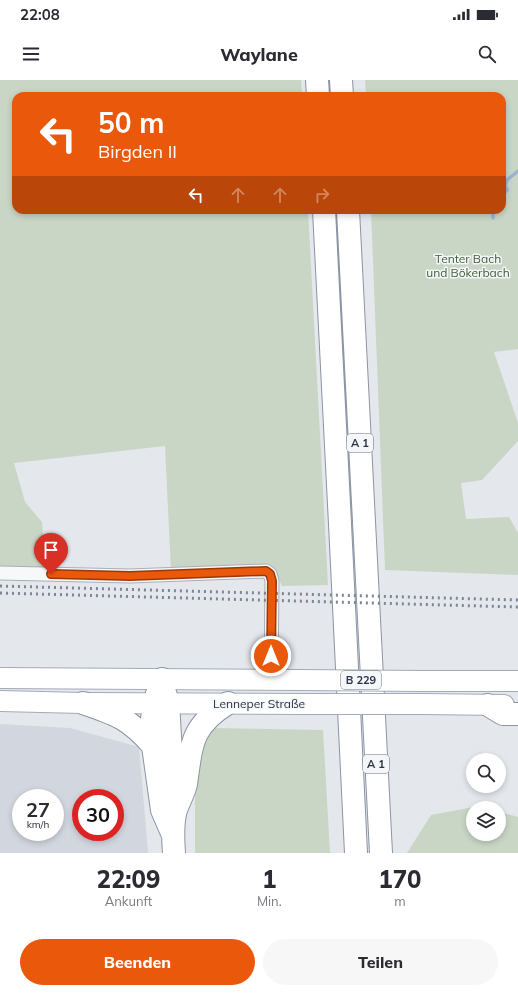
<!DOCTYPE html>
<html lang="de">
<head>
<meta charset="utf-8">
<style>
	body { margin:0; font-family:Mulish,sans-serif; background:#f7f7f7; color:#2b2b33; height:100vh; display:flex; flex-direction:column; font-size:15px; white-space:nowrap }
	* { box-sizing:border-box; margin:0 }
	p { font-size:13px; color:#7c7c81 }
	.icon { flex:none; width:22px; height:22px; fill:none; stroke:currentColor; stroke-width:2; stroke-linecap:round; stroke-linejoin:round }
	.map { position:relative; height:773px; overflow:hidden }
	.details { display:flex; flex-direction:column; background:#fff; flex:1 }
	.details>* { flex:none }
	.hud { position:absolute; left:12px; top:12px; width:494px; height:122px; border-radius:12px; box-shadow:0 2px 6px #0003; background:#ea580c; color:#fff; overflow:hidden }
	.controls { position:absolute; left:466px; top:673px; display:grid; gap:8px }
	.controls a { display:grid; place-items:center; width:40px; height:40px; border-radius:50%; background:#fff; box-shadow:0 2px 6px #0003; font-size:20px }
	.speed { position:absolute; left:12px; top:709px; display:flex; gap:8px; font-size:20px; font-weight:700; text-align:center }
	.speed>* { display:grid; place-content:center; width:52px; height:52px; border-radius:50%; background:#fff; box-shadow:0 2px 6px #0003; line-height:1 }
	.speed small { font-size:10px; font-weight:400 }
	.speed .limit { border:6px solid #d22; background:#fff; color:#111 }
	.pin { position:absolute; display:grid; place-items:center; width:34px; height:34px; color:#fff; margin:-41px -17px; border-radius:50% 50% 50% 0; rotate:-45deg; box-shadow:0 0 4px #0007 }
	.pin .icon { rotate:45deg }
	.me { position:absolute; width:44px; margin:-22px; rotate:0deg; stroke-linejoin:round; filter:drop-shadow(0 0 3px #0008) }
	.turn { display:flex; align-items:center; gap:14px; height:84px; padding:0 20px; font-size:18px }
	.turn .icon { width:52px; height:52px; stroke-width:2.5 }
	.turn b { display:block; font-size:28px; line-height:34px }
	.lanes { display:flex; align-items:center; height:38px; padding:0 20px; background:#0003; justify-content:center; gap:20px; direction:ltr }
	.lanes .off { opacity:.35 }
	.eta { display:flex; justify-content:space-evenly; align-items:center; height:68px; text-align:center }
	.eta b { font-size:24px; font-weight:800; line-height:28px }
	.action { display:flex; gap:8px; margin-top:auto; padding:8px 20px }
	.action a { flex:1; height:46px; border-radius:24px; background:#ea580c; color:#fff; font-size:16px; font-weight:800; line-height:46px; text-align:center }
	.action a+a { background:#f7f7f7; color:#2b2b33 }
	.status { display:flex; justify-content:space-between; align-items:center; height:28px; padding:0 20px; background:#fff; direction:ltr }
	.status svg { height:11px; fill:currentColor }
	header { display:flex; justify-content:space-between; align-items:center; height:52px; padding:0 20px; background:#fff; font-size:18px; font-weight:800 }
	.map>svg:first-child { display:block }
</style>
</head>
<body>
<div class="status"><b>22:08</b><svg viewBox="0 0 49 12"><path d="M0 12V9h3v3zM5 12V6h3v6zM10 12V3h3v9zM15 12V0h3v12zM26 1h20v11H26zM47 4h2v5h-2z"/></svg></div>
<header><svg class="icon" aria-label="menu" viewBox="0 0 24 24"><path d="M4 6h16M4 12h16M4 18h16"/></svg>Waylane<svg class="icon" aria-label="search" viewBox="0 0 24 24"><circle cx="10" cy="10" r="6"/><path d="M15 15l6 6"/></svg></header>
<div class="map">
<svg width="518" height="773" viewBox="0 0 518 773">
	<rect width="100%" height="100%" fill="#e4e7ec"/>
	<path fill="#d2d6de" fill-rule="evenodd" d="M0,644L70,648L139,667L148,773H0ZM21,718H55V752H21ZM81,718H115V752H81Z"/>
	<path fill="#c9d6c5" d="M0,0H301L302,16H16V130H308L328,505L282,506L273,488L171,491L165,366L14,383L25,422L42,442L45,488L0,487Z
		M365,0H518V269L494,272L518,343V361L482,400L461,403L466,439L509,437L518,453V495L385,490L371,130H502V16H366Z
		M210,648L323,650L330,773H195V690Z
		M479,726L486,728H473V754H499V732L518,737V773H407L431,735Z"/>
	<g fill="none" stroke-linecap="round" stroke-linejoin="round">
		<path stroke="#9fb4cc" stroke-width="3.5" d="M502,115L507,110L505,105L507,100L518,91
			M493,130V138"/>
		<g stroke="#a9aeb7" stroke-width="15">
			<path id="street" d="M0,493L130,496L266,491L270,494L272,501L271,600"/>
		</g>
		<g stroke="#a3abb8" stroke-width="22">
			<path id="primary" d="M0,598L299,600
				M423,601H518
				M0,621L83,623L300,624
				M423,624L504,625"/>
		</g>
		<g stroke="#8b94a3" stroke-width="24">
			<path id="highway" d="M317,0L318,16
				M341,0L342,16
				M324,130C335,344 346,559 356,773
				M348,130L381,773
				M162,599L154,623L152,639L153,666L162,730L172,753
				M162,602L168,623L173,705L176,713
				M83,623C116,634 130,639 153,666
				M488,625L503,634H518
				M174,773C173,759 172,743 176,730C179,721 184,713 186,704C192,664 190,647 228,623"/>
		</g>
		<use href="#street" stroke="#f7f8fa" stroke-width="13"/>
		<use href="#primary" stroke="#fff" stroke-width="20"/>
		<use href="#highway" stroke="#fff" stroke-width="22"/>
		<path stroke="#7d8696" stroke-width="3" stroke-dasharray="2 4" stroke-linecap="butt" d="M0,506L518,520
			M0,513L518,527"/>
		<g stroke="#a3abb8" stroke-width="22" stroke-linecap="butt">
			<path id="primary-bridge" d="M299,600L423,601
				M300,624H423"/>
		</g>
		<use href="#primary-bridge" stroke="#fff" stroke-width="20"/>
	</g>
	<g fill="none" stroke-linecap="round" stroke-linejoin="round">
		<g stroke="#983908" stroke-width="10">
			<path id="route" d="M51,494L130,496L266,491L270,494L272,501L271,576"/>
		</g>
		<use href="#route" stroke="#ea580c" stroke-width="7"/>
	</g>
	<g text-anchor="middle" stroke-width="3" stroke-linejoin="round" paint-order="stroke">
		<g fill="#f4f6f9" stroke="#676e7b" stroke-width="1">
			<rect x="347" y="354" width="26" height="18" rx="3"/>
			<rect x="341" y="591" width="40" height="18" rx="3"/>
			<rect x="363" y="675" width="26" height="18" rx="3"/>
		</g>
		<g font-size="11" font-weight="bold" fill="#2b3445">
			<text x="360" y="367">A 1</text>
			<text x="361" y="604">B 229</text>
			<text x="376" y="688">A 1</text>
		</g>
		<g font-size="12" fill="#3f6138" stroke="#f4f6f9">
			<text x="468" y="183">Tenter Bach<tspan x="468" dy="14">und Bökerbach</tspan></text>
		</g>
		<g font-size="12" fill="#2b3445" stroke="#f4f6f9">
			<text x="259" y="628">Lenneper Straße</text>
		</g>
	</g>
</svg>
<div class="controls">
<a><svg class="icon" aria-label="search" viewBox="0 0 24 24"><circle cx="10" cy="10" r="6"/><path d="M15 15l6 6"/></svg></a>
<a><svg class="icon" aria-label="layers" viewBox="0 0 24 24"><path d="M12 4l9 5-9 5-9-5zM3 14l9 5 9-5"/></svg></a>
</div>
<div class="speed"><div>27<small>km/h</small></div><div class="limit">30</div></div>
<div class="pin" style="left:51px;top:494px;background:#d93025"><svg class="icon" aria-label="arrive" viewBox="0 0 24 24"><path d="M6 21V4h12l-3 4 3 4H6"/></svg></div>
<svg class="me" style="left:271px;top:576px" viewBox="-20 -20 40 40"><circle r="17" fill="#ea580c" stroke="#fff" stroke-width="3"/><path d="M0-11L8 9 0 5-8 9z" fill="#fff"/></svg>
<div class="hud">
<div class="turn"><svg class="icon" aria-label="left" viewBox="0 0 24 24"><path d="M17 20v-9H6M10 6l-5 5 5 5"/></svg><div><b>50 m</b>Birgden II</div></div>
<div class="lanes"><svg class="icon" aria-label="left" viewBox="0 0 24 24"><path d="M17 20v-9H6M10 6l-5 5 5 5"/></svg><svg class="icon off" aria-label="ahead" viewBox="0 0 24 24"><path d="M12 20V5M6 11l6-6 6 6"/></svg><svg class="icon off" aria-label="ahead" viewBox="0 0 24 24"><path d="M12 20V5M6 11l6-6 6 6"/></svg><svg class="icon off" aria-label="right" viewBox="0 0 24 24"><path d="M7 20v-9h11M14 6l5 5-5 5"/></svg></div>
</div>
</div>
<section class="details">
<div class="eta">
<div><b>22:09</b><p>Ankunft</p></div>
<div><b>1</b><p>Min.</p></div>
<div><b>170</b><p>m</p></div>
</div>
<div class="action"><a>Beenden</a><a>Teilen</a></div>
</section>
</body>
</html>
